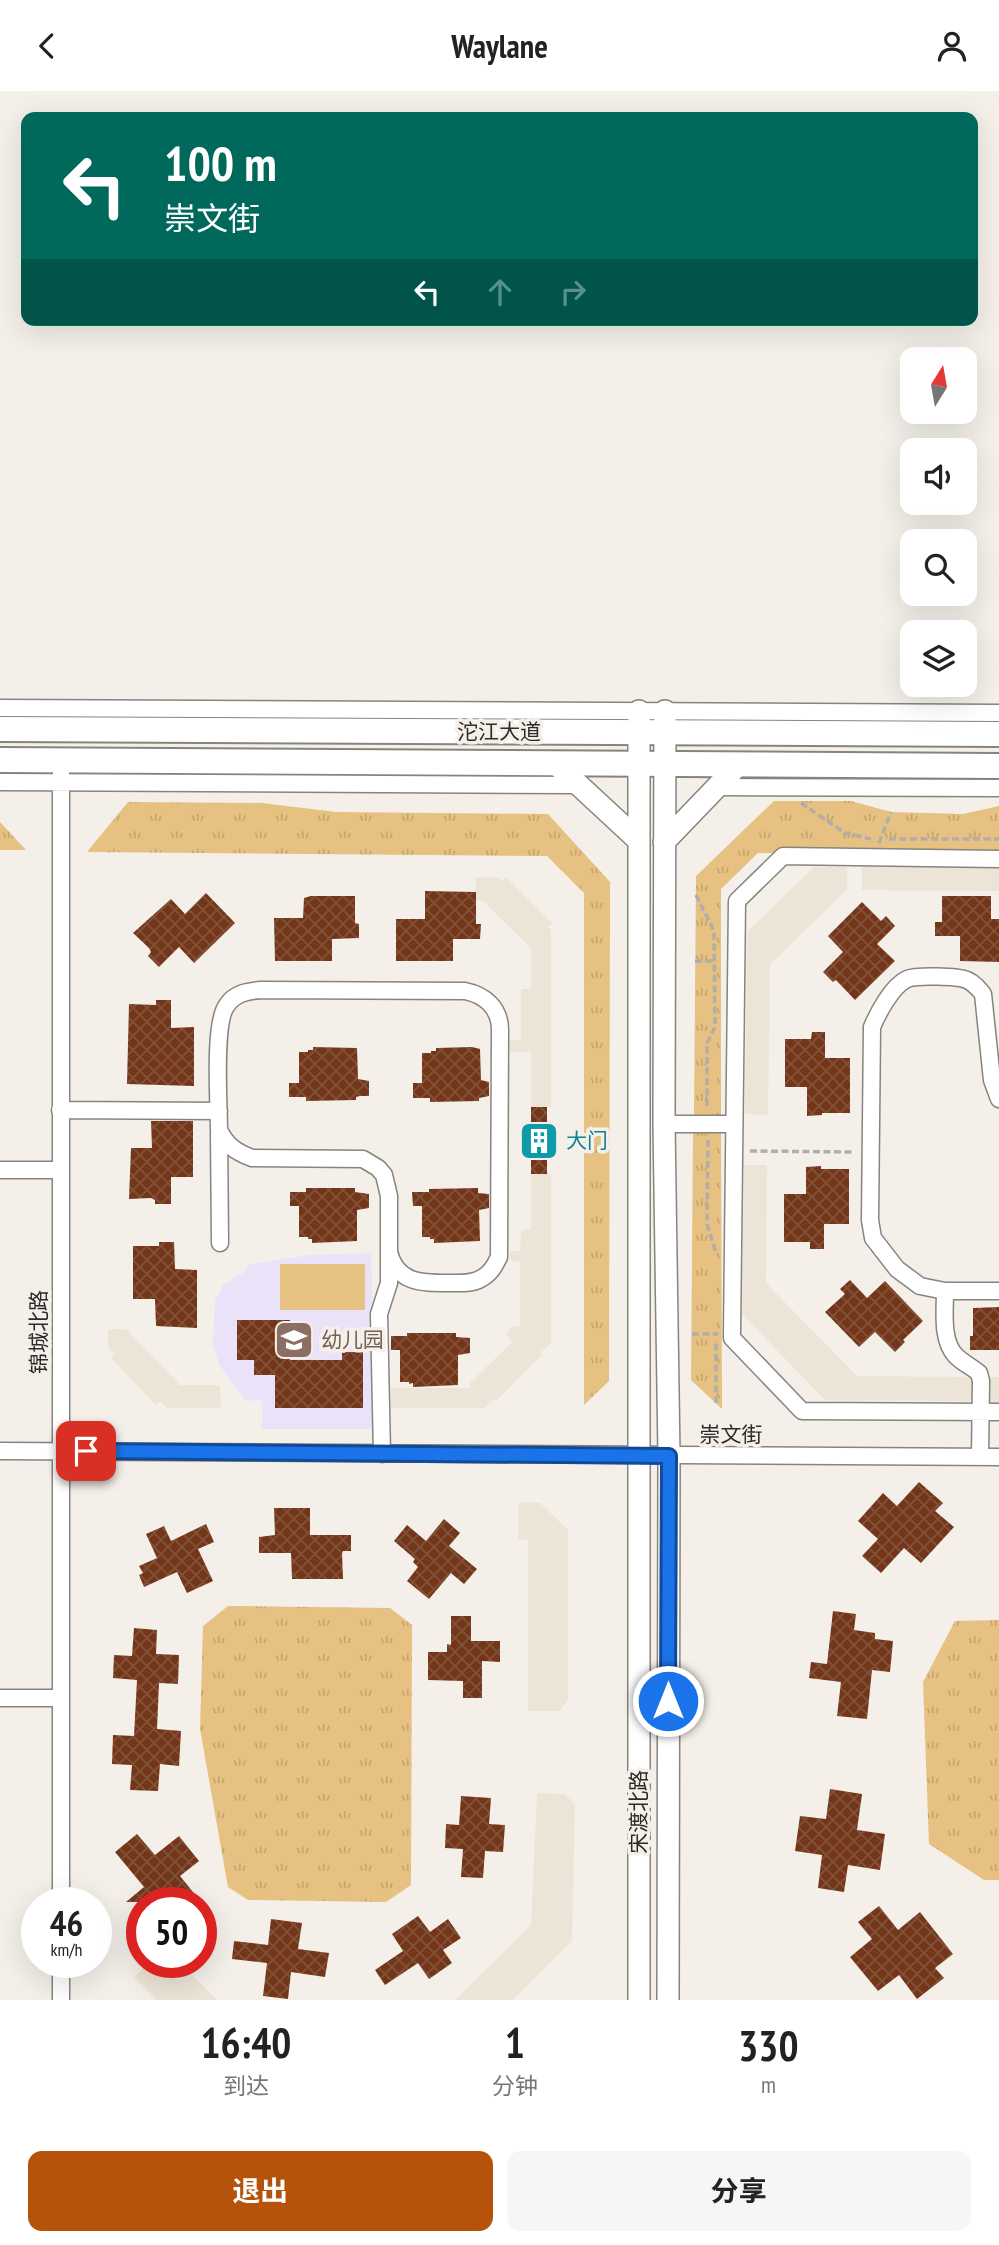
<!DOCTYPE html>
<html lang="zh">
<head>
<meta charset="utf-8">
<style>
	body { margin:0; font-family:"PT Sans Narrow","Noto Sans SC",sans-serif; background:#f6f6f6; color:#222; height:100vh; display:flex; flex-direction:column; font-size:26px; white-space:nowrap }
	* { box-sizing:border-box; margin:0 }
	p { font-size:23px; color:#767676 }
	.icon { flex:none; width:38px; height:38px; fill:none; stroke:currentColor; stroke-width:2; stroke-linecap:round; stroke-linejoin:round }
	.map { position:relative; height:1909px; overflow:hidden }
	.sheet { display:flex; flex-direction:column; background:#fff; flex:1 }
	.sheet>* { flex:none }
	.guide { position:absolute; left:21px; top:21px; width:957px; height:214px; border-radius:14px; box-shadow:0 7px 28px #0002; background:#00695c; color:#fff; overflow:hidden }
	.needle { width:46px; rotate:11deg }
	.buttons { position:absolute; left:900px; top:256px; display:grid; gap:14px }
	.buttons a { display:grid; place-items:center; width:77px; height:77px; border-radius:14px; background:#fff; box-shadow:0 7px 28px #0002; font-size:35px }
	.speed { position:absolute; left:21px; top:1796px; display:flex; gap:14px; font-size:35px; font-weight:700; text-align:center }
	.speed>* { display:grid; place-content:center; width:91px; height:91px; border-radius:50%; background:#fff; box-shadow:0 7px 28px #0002; line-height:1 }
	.speed small { font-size:18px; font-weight:400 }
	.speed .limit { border:10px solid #d22; background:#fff; color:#111 }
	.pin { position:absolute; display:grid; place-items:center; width:60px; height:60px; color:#fff; margin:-30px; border-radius:14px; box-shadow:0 4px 10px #0006 }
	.me { position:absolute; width:77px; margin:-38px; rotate:0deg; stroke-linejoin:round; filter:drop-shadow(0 0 5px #0008) }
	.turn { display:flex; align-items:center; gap:24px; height:147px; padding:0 28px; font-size:32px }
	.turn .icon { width:91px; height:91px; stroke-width:2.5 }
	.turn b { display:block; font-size:49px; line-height:60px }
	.lanes { display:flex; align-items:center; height:66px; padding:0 28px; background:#0003; justify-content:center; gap:35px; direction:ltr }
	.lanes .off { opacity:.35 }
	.eta { display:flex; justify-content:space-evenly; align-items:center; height:119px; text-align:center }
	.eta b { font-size:42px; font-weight:700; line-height:49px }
	.primary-button { display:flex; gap:14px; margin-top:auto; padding:14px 28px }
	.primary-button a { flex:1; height:80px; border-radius:14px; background:#b45309; color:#fff; font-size:28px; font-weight:700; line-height:80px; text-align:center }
	.primary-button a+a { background:#f6f6f6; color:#222 }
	header { display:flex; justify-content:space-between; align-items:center; height:91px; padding:0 28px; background:#fff; font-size:32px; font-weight:700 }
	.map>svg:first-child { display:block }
</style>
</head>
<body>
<header><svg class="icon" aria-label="back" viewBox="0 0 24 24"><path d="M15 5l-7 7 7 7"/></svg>Waylane<svg class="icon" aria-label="person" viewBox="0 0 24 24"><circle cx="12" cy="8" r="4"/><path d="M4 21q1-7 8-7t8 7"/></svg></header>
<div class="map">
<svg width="999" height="1909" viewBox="0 0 999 1909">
	<defs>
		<pattern id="grass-tufts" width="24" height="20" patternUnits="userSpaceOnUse" patternTransform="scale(1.75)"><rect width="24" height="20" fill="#e6c181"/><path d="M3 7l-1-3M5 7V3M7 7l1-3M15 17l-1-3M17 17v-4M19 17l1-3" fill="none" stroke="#c6a66f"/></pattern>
		<pattern id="building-cross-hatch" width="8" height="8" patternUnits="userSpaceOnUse" patternTransform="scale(1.75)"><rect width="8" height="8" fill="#733619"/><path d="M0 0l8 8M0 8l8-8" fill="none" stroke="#82513a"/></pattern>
	</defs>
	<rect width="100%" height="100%" fill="#f4f0e9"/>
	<path fill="#ece4d6" d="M862,775L999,776V800L862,799Z
		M814,776H847V798L770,874L768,1024L745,1023L747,841Z
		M476,786L500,787L503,790L506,786L552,832L548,836L551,839V1016H531V961H510V949H521V898H531V857L483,810L476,809Z
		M744,1074H767L766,1192L857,1285L974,1286V1310L825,1309L742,1223Z
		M531,1083H551V1252L540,1262L542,1264L497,1309L494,1308L484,1317H391V1297H470V1292L512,1251L506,1243L513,1235H520V1171L511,1170L510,1160H520L521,1139L531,1138Z
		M108,1238H126L180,1294H220L221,1317H167L160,1310L156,1314L111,1267L115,1263L108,1256Z
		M990,1286H999V1313L989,1312Z
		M519,1411L540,1412L568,1439V1608L560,1620H528V1449L518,1448Z
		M537,1702L565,1703L575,1714L572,1850L513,1909H455L531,1834Z
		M149,1871H179L217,1909H157L134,1886Z"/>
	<path fill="#eae2f8" d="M371,1162L377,1338H261L263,1326L261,1309L246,1310L220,1275L213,1255L215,1210L223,1194L247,1179L248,1174L309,1164Z"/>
	<path fill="url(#grass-tufts)" d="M774,710H851L891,721L963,723L999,715V762H758L721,798V1026L694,1025L696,785Z
		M128,711L262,712L336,721L548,723L610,791L609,1290L584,1314V802L547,765L87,761Z
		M0,731L26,759H0Z
		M721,1040L722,1318L691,1289L693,1041Z
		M228,1515L390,1517L412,1534L411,1794L386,1811L248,1809L228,1796L200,1638L203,1535Z
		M999,1529V1789H984L929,1753L923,1591L955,1530Z"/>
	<path fill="#e6c181" d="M280,1173H365V1219H280Z"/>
	<path fill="url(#building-cross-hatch)" d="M425,800L476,801V833H481L480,848H453V870H396V828H425Z
		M206,802L235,832L194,872L179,856L159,876L148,865L151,861L149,857L133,842L171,808L185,823Z
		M311,805H355V832L359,833V847L332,848V870H275L274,827H303L304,807Z
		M942,805H991V828H999V871L960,870V845H935V831H942Z
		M862,811L881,830L886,825L895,835L877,853L895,870L855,909L836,889L833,891L823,881L843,861L828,845Z
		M156,909H171V937L194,936V995L127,993L129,913L156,914Z
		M812,941H825V967H850V1022H822V1024L807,1025V996H785V948H811Z
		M313,956L357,957L358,988L369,990V1005H360L356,1006V1009L306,1010V1006H289V992H299V961H308V959H313Z
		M472,956L480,958L481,989L489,991V1005L479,1007V1010L430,1011V1007H413V992H422V962H431V960H436V957Z
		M531,1016H547V1083H531Z
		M151,1030H193V1086H171V1113H155V1109L151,1107L129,1108L131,1057H152Z
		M821,1075V1078H849V1133H824V1158H810V1151H784V1103H806V1076Z
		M306,1097H355V1101L369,1103V1117L357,1119V1150L312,1152V1148H308V1146H299V1115H290V1101H306Z
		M478,1097V1102L489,1103V1117L479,1119L480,1150L434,1152V1148H430V1146H422V1115H413L412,1101H429V1098Z
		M159,1151H174L175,1178L197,1179V1237L156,1235L155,1208H133V1155H159Z
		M850,1189L867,1207L885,1190L923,1230L903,1249L905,1251L895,1261L875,1241L859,1256L825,1221L845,1203L840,1198Z
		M999,1216V1259H970V1245H973V1217Z
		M237,1229H290V1269H342V1261H363V1317H275V1284H254V1269H237Z
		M407,1242H456V1246L470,1247V1262L458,1264V1294L413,1296V1292L409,1293V1291H400V1259H391V1245H407Z
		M919,1391L943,1412L935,1420L954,1436L921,1472L904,1457L881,1482L862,1465L878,1448L858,1430L883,1402L897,1415Z
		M274,1417H310V1444H351V1460H343L342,1463L343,1488H292L291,1462H259V1446L275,1444Z
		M444,1428L460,1442L449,1455L477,1478L464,1493L451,1482L429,1508L407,1490L418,1476L413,1471L415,1468L394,1450L407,1434L426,1450Z
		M206,1433L214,1451L198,1458L213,1490L187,1502L177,1481L144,1496L139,1484L143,1482L139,1475L157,1467L146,1443L164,1435L171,1450Z
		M833,1520L856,1523L854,1539L875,1542V1548L893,1550L890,1581L872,1579L867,1628L837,1625L841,1591L809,1587L811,1571L827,1573Z
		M451,1525H471V1550H500V1571L482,1570V1607H463V1590L428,1589V1561H447V1553L451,1554Z
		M134,1537L157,1539L156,1563L179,1564L178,1593L159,1592L157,1638L181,1640L179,1675L160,1673L158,1700L130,1699L132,1674L112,1673L113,1644L134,1645L137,1589L113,1587L114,1564L132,1565Z
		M830,1698L862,1703L857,1739L885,1743L880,1779L848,1774L844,1801L818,1797L822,1764L795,1760L800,1725L826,1728Z
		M461,1705L491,1707L489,1733L505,1734L503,1761L485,1760L483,1787L461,1786L463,1758L445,1757L446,1733L459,1734Z
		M137,1743L155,1764L179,1745L199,1770L180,1785L201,1811H170L164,1805L156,1811H126L144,1796L115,1761Z
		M879,1815L898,1839L920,1821L953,1863L935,1877L944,1887L917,1908L899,1884L878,1900L850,1866L872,1848L858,1831Z
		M418,1825L430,1841L448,1828L461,1847L443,1859L452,1872L429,1888L418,1872L385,1894L375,1879L403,1860L392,1843Z
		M271,1828L302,1832L298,1858L329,1862L325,1886L291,1881L288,1908L263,1905L267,1872L232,1868L234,1850L268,1854Z"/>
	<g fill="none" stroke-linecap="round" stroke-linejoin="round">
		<g stroke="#87847e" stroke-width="19">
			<path id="minor" d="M0,617L999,622
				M0,691L579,694
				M718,696L999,697
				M999,768L783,765L737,810L732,1242V1247L802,1320L999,1321
				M60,1019L219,1020
				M664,1033H734
				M219,1042L220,1152
				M0,1079H60
				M945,1200L920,1195L897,1178L873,1147L870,1129L872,936C878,922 892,895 907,888C916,884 958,885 967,889C974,892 978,897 983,903L992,989L999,1008
				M0,1360L999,1366
				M382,1363L379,1223L389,1192V1105L384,1084L378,1077L363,1068L252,1067C236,1061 227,1055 219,1039C219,1014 213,931 227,914C235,902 248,900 261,899L465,900C485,904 500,917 500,939L499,1166C495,1174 491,1182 482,1187C473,1193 461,1192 450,1192C423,1192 397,1193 389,1161
				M980,1366L981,1290L979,1282C972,1276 963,1272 956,1265C941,1250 945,1220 945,1200H999
				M0,1607H60
				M61,1811V670
				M61,1871V1909"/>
		</g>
		<g stroke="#87847e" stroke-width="24">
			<path id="major" d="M639,620V1909
				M665,620L664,1033L669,1365L668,1909
				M555,672L638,749
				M664,751L739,673"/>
		</g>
		<g stroke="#87847e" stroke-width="28">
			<path id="highway" d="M0,638L999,643
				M0,669L999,675"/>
		</g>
		<path stroke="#b1aea9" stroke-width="3.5" stroke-dasharray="7 3.5" stroke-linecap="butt" d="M801,712L845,742L871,748
			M889,748H999
			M879,752L891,721
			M696,804L712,836L714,844L715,936L707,952V1017
			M695,870H714
			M708,1049L707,1133L716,1162
			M750,1060L854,1061
			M692,1243H718
			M716,1312V1250"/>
		<use href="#minor" stroke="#fff" stroke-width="16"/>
		<use href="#major" stroke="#fff" stroke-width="21"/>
		<use href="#highway" stroke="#fff" stroke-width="24"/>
	</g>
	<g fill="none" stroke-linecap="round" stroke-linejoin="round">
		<g stroke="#114b97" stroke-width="18">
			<path id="route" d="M86,1360L669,1365L668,1610"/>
		</g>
		<use href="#route" stroke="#1a73e8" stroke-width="12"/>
	</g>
	<defs>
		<g id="building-square" transform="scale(2.0125)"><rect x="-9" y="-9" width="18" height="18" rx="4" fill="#0f9aa8" stroke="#f4f0e9"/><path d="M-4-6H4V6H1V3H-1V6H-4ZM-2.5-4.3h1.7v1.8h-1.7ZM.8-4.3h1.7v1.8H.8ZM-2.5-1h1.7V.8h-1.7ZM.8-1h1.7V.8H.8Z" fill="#fff"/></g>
		<g id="school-square" transform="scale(2.0125)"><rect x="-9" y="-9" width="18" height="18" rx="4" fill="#8d6e63" stroke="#f4f0e9"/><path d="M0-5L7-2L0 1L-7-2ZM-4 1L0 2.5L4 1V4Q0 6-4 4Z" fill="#fff"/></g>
	</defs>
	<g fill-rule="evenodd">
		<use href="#building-square" x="539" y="1050"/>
		<use href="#school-square" x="294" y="1249"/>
	</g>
	<g text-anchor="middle" stroke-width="7" stroke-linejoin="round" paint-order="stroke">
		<g font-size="21" fill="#2d2b29" stroke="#f4f0e9">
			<text x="499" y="648">沱江大道</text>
			<text transform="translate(39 1241) rotate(-90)" y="7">锦城北路</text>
			<text x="731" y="1351">崇文街</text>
			<text transform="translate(639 1721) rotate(-90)" y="7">宋渡北路</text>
		</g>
		<g font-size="21" fill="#0d838f" stroke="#f4f0e9" text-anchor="start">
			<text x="566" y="1057">大门</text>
		</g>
		<g font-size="21" fill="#785e54" stroke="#f4f0e9" text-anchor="start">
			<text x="321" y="1256">幼儿园</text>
		</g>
	</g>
</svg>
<div class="buttons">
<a><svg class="needle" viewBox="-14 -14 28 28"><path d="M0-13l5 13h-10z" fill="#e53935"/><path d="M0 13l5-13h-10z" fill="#767676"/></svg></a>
<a><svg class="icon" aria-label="sound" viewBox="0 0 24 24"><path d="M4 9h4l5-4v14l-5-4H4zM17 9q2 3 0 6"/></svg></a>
<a><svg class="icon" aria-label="search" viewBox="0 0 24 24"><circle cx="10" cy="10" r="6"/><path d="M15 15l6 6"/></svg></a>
<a><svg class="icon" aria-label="layers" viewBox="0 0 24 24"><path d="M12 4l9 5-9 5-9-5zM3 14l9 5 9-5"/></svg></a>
</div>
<div class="speed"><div>46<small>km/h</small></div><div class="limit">50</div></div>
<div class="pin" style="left:86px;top:1360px;background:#d93025"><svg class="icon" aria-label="arrive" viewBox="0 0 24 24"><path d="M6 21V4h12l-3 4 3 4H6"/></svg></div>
<svg class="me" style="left:668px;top:1610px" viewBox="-20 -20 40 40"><circle r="17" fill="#1a73e8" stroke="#fff" stroke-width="3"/><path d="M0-11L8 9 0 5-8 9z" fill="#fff"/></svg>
<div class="guide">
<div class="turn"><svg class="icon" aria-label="left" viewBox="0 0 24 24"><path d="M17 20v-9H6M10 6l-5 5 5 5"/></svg><div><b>100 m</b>崇文街</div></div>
<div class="lanes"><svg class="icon" aria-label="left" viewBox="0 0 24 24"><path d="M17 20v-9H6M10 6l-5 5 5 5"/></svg><svg class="icon off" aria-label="ahead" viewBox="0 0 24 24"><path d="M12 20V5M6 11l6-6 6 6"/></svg><svg class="icon off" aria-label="right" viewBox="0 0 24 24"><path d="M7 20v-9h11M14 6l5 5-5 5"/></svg></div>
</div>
</div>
<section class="sheet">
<div class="eta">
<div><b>16:40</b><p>到达</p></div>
<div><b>1</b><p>分钟</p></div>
<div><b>330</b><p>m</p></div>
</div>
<div class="primary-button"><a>退出</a><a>分享</a></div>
</section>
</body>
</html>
